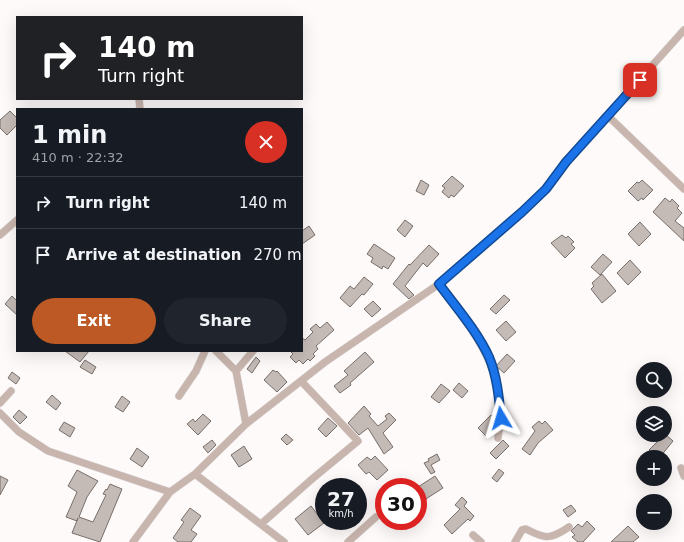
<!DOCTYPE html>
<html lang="en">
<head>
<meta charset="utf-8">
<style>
	body { margin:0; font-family:"DejaVu Sans",sans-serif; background:#20242c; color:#f1f3f6; height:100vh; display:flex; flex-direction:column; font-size:15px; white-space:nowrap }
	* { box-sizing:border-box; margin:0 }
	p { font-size:13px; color:#9ea1a6 }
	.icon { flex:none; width:22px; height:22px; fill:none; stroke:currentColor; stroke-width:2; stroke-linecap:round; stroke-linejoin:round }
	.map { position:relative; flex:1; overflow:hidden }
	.details { position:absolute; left:16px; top:108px; width:287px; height:244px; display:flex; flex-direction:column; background:#171b24; border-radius:0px; box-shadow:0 4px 16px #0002 }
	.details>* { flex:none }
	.top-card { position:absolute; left:16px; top:16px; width:287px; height:84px; border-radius:0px; box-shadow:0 4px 16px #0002; background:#202124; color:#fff; overflow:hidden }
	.tools { position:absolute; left:636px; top:362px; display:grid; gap:8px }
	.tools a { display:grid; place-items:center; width:36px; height:36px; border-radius:50%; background:#171b24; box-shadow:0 4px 16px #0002; font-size:20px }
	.speed { position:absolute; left:315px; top:478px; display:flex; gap:8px; font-size:20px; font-weight:700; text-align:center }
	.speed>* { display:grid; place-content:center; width:52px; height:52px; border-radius:50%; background:#171b24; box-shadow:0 4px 16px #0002; line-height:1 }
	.speed small { font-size:10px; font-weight:400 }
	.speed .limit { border:6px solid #d22; background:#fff; color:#111 }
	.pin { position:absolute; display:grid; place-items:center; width:34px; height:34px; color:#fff; margin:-17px; border-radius:8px; box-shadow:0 2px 6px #0006 }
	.me { position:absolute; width:44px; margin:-22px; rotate:353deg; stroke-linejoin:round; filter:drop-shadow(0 0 3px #0008) }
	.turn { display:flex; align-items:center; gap:14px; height:84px; padding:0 16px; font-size:18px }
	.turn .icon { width:52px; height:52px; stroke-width:2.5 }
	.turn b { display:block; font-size:28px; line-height:34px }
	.round { display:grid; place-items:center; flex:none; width:42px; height:42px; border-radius:21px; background:#20242c }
	.headline { display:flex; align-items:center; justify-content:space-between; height:68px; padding:0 16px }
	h1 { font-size:24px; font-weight:700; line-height:30px }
	.button { display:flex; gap:8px; margin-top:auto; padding:8px 16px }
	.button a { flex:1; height:46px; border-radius:24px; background:#bd5925; color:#fff; font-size:16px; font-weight:700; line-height:46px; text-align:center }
	.button a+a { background:#20242c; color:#f1f3f6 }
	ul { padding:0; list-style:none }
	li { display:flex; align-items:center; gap:12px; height:52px; padding:0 16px; border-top:1px solid #363941 }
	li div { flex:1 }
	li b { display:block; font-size:15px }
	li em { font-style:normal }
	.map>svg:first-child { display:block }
</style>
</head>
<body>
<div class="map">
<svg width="684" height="542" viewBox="0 0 684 542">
	<rect width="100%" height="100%" fill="#fefaf9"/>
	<path fill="#c4bab6" stroke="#776f6b" d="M10,111L17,118V125L7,135L0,128V120Z
		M452,176L464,186L454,197L451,195L449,198L442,192L445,188L442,186Z
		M421,180L429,185L424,195L416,191Z
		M642,180L653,190L643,200L642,198L638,201L628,191L637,182L639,183Z
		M665,198L670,202L672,199L679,206L677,208L682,213L675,221L684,228V241L653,212Z
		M405,220L413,226L405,237L397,230Z
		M640,222L651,234L639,246L628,234Z
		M309,226L315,235L302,244V231Z
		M562,235L566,238L568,236L574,242L571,244L575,248L565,258L551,243Z
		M374,244L395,258L388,269L383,266L382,269L371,262L373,258L367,254Z
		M429,245L439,254L427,267L423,263L405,286L414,295L409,299L393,284L409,264L410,265Z
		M603,254L612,262L600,275L591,267Z
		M630,260L641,272L628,285L617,273Z
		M602,274L616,291L602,303L591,289L594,286L592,283Z
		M364,277L373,284L364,295L362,294L350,307L340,298L350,286L354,289Z
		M504,295L510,300L496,314L490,309Z
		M12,296L17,301V315L5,304Z
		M373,301L381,309L372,317L364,309Z
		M506,321L516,332L506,341L496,330Z
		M327,322L334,330L316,346L318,349L313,354L315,356L310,361L308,359L303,364L299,360L296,363L290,357L293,354L290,351H302V338L305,340L313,332L310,329L316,324L320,328Z
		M65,351H89L80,362Z
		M365,352L374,362L350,383L351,385L340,393L334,386L348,375L344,371Z
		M507,354L515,361L504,373L496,366Z
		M256,357L260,361L252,373L247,369Z
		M85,360L96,367L92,374L80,367Z
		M273,370L276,372L277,371L287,382L277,392L264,380Z
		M12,372L20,378L16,384L8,378Z
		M459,383L468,391L462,398L453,390Z
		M441,384L450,391L439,403L431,397Z
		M52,395L61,403L56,410L46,402Z
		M122,396L130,402L123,412L115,407Z
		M364,406L371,414L369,416L378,426L387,419L385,416L389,413L396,420L383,433L393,447L384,454L368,428L359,435L348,423Z
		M19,410L27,417L20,424L13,417Z
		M203,414L211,421L198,435L187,424L193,419L195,422Z
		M491,415L495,418L494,428L486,436L478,428Z
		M328,418L337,426L326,437L318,429Z
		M539,421L542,424L545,421L553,430L538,443L530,455L522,449L535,431L532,427Z
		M64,422L75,428L70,437L59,430Z
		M286,434L293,440L287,445L281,439Z
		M665,434L673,441L660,457H657L649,450Z
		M212,440L216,445L208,453L203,447Z
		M503,440L509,446L496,459L490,453Z
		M244,446L252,459L239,467L231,455Z
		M137,448L149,457L142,467L130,459Z
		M437,454L440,460L431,465L435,472L431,474L424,463L429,461L428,459Z
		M375,456L388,470L377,480L369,472L366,474L358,465L367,457L371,460Z
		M499,469L504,473L497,482L492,478Z
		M77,470L98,481L87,497L79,517L93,522L106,495L103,494L106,489L107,490L110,484L122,489L100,542L72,533L78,518L77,521L66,517L77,492L68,486Z
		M0,476L8,480L0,495Z
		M435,476L443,488L418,504V487Z
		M462,497L467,502L464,506L474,516L470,521L468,519L452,534L444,525L460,509L455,505Z
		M571,505L576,511L568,517L563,510Z
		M311,506L324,523L308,535L295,519Z
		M190,508L201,516L191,530L197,534L191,542H178L173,538L184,522L181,520Z
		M587,521L595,529L583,542H578L572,537L575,535L571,531L578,524L582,527Z
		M628,526L639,537L633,542H611Z"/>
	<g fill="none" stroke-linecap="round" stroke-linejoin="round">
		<g stroke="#dbd7d6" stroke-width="8">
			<path id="minor" d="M139,99L140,109
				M608,116L684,189
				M0,235L17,220
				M439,284C475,334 509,371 498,438
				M216,351L236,371
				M179,396L196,371L205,351
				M0,403L11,391
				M0,413L19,432L48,451L170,492
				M246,424L236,371L253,351
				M681,468L684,476
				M195,474L284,542
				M261,524L312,479L358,441L301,381
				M473,535L481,542
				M133,542L170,492L195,474L246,424L325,362L439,284L522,212L552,182L566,162L684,30
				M348,542L376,517
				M515,542L522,530L526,529C545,539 550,540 569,527"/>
		</g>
		<use href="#minor" stroke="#c8b5ad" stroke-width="7"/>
	</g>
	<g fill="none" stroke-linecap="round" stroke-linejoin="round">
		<g stroke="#114b97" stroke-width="10">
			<path id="route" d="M501,418C499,398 497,376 489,357C477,331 456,307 439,284L522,212L546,189L566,162L640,80"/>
		</g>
		<use href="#route" stroke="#1a73e8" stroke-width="7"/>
	</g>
</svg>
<div class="tools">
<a><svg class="icon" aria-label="search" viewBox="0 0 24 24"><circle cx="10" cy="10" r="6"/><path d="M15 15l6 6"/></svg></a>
<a><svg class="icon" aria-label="layers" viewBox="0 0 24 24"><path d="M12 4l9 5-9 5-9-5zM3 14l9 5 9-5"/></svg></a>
<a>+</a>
<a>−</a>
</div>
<div class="speed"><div>27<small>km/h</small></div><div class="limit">30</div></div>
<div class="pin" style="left:640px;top:80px;background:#d93025"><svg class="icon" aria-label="arrive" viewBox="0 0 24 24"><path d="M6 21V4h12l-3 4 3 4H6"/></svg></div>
<svg class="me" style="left:501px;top:418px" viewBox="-20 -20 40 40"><path d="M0-17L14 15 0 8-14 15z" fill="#1a73e8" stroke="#fff" stroke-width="4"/></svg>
<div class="top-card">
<div class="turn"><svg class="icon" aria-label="right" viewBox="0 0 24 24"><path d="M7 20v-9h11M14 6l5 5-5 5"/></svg><div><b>140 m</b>Turn right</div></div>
</div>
<section class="details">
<div class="headline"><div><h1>1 min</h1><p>410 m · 22:32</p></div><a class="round" style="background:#d93025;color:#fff"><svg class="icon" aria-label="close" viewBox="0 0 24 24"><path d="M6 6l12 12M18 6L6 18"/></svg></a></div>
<ul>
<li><svg class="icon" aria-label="right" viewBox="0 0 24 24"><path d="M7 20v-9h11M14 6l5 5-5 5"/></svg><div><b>Turn right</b></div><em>140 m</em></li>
<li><svg class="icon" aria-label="arrive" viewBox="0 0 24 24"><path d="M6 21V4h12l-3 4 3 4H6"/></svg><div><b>Arrive at destination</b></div><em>270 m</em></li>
</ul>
<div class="button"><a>Exit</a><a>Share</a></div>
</section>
</div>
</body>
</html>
